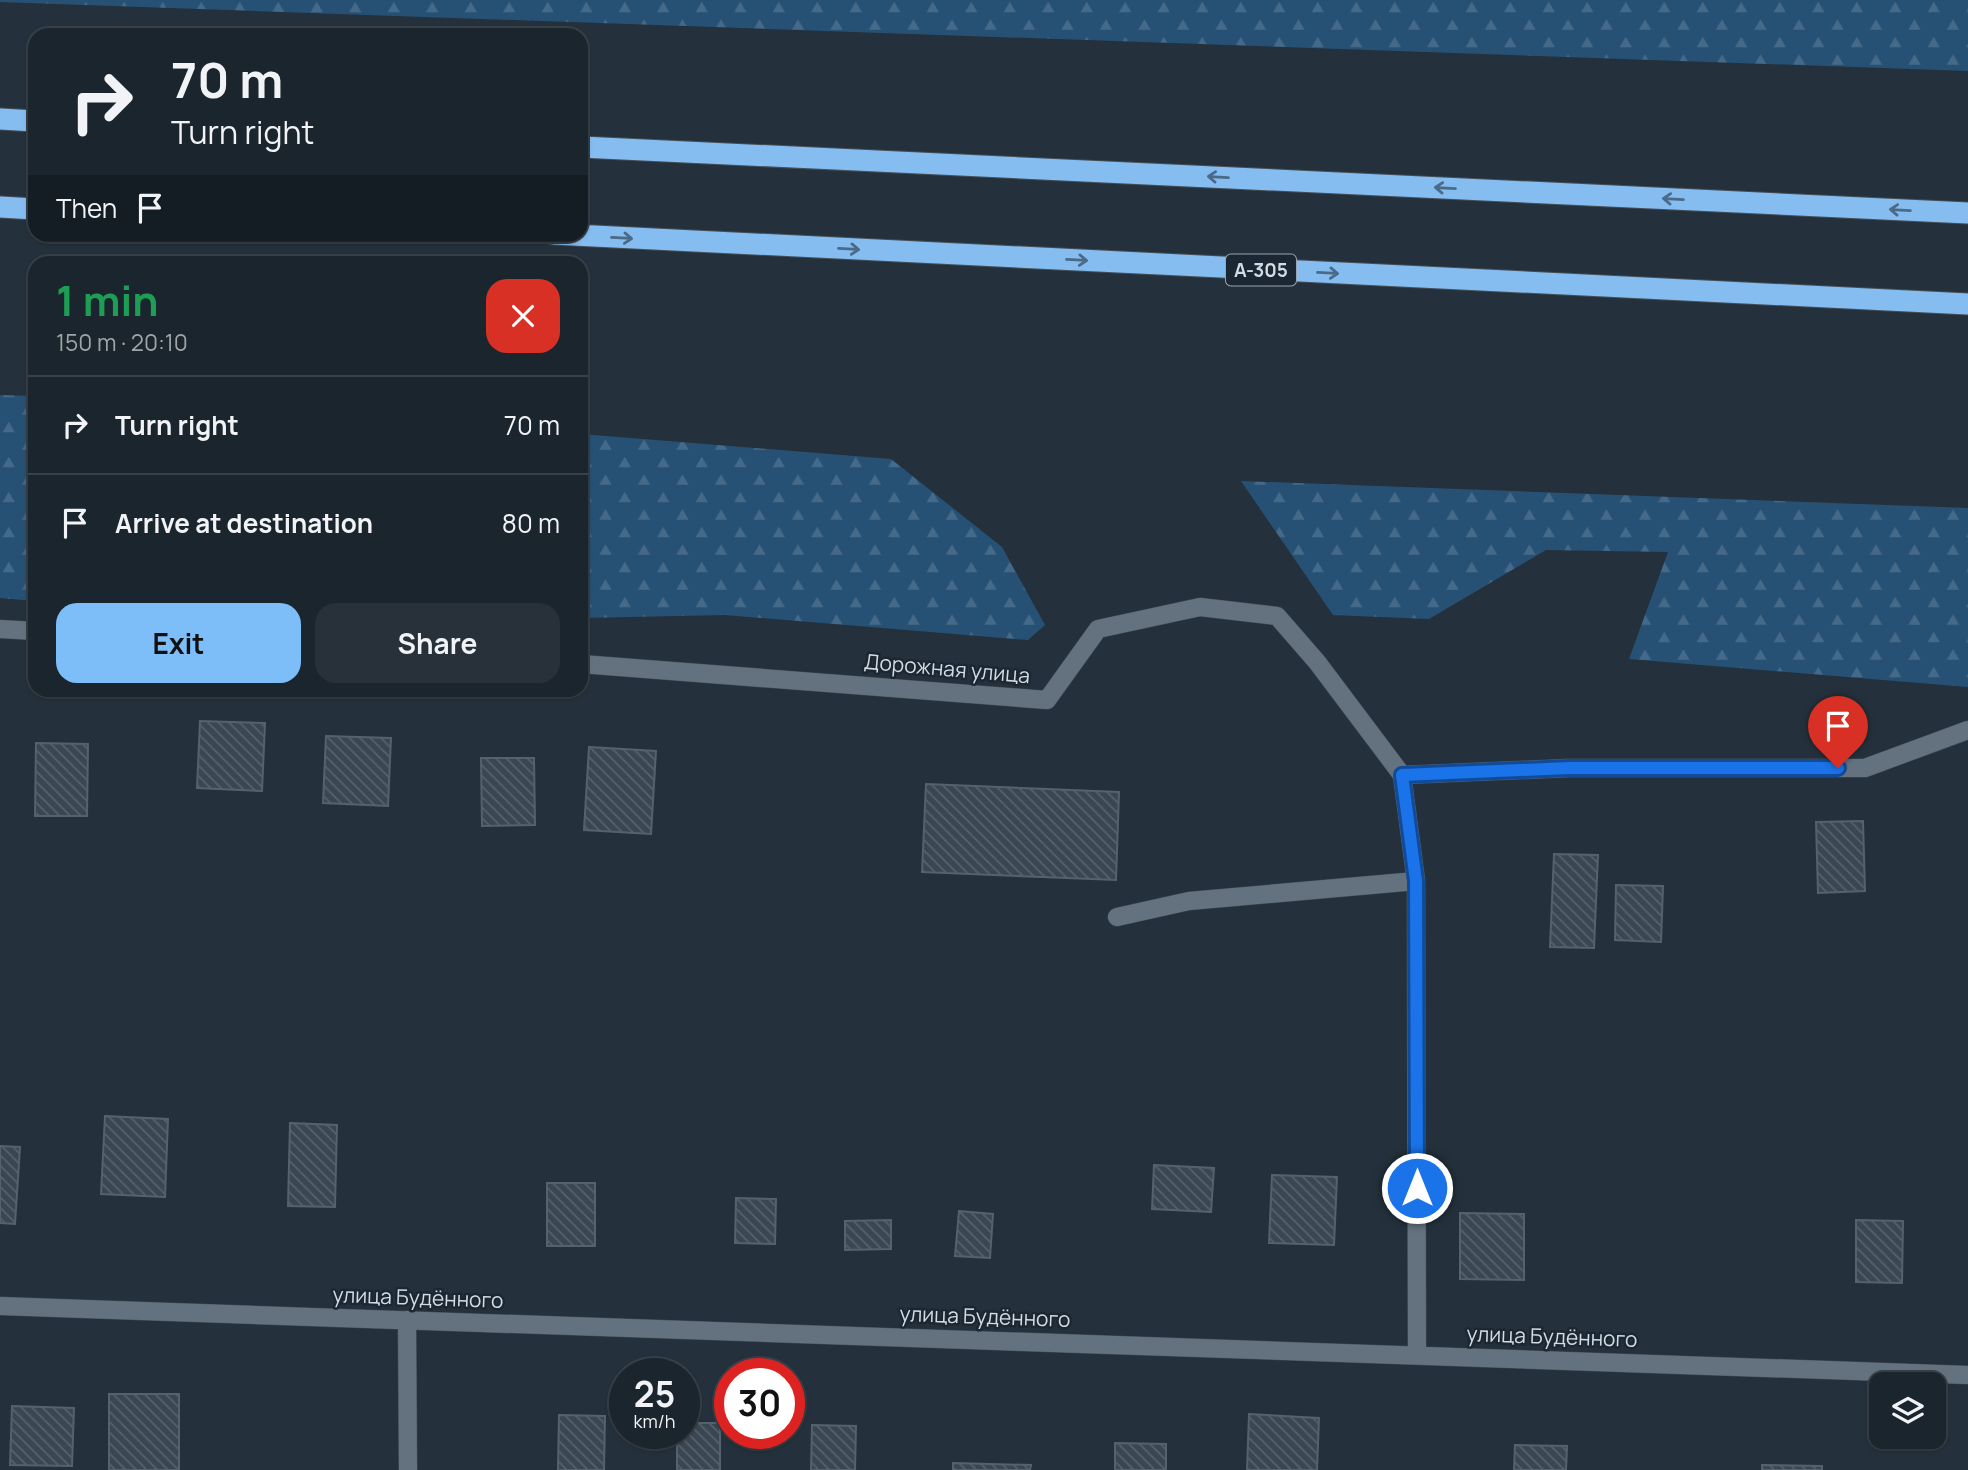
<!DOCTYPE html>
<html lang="en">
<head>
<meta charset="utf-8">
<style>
	body { margin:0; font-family:Manrope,sans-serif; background:#283139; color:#f1f3f6; height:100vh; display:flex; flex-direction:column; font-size:26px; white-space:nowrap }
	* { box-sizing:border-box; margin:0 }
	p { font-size:23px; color:#a0a5aa }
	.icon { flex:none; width:38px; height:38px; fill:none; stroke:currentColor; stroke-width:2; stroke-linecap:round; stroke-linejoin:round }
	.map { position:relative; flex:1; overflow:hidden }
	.details { position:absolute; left:28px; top:256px; width:560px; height:441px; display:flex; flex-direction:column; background:#1b252d; border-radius:21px; box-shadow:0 2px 5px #0004,0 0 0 2px #394249 }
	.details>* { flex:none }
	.hud { position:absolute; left:28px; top:28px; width:560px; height:214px; border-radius:21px; box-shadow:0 2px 5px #0004,0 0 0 2px #394249; background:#1b252d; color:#f1f3f6; overflow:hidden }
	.fabs { position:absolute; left:1869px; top:1372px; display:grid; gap:14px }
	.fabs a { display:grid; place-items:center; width:77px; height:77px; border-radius:14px; background:#1b252d; box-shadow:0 2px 5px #0004,0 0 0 2px #394249; font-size:35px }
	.speed { position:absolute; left:609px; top:1358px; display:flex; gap:14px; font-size:35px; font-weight:700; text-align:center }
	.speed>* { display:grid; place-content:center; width:91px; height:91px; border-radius:50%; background:#1b252d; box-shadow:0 2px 5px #0004,0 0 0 2px #394249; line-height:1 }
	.speed small { font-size:18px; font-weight:400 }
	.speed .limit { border:10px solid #d22; background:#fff; color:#111 }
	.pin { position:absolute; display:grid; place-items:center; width:60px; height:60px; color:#fff; margin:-72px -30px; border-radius:50% 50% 50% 0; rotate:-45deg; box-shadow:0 0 7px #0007 }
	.pin .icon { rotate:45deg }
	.me { position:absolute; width:77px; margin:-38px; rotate:0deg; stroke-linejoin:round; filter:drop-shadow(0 0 5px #0008) }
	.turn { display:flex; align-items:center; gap:24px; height:147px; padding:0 28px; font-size:32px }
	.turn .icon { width:91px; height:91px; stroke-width:2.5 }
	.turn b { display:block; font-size:49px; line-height:60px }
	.then { display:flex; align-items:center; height:66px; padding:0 28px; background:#0003; gap:14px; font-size:26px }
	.round { display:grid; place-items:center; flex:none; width:74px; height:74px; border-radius:21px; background:#283139 }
	.headline { display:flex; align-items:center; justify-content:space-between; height:119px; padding:0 28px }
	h1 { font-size:42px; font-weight:700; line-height:52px; color:#1e9e55 }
	.cta { display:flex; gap:14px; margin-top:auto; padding:14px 28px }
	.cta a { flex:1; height:80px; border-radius:21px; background:#7dbef9; color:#111; font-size:28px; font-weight:700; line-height:80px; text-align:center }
	.cta a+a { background:#283139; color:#f1f3f6 }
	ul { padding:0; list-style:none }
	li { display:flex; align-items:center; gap:21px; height:98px; padding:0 28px; border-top:2px solid #394249 }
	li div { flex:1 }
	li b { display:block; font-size:26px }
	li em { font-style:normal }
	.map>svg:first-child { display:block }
</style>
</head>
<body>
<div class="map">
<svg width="1968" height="1470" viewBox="0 0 1968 1470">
	<defs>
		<pattern id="forest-firs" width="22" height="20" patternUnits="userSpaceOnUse" patternTransform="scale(1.75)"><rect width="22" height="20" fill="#265175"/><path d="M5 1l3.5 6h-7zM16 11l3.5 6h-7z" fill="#456988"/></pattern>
		<pattern id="building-back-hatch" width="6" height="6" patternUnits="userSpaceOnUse" patternTransform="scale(1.75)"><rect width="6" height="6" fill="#3a4753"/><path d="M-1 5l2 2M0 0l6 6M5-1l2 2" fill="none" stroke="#56616c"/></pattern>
	</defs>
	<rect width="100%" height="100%" fill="#24313c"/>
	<path fill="url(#forest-firs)" d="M0,0H1968V71L0,2Z
		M0,395L35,396V601L0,598Z
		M581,434L891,459L1002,547L1045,625L1028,640L725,615L581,618Z
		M1241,481L1968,508V687L1629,659L1668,552L1546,550L1429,619L1333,615Z"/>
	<path fill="url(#building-back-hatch)" stroke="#54626f" stroke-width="2" d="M200,721L265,723L262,791L197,788Z
		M326,736L391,738L388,806L323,803Z
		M36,743L88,744L87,816H35Z
		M589,747L656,751L651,834L584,830Z
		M481,758H534L535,825L482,826Z
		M926,784L1119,792L1116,880L922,872Z
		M1863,821L1865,891L1818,893L1816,822Z
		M1554,854L1598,855L1594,948L1550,947Z
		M1616,885L1663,886L1661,942L1615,940Z
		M105,1116L168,1119L165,1197L101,1194Z
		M290,1123L337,1125L335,1207L288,1206Z
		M0,1146L20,1147L15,1224L0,1223Z
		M1154,1165L1214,1168L1211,1212L1152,1209Z
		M1272,1175L1337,1177L1334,1245L1269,1243Z
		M547,1183H595V1246H547Z
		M736,1198L776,1199L775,1244L735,1243Z
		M959,1211L993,1214L990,1258L955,1256Z
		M1460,1213L1524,1214V1280L1460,1279Z
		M891,1220V1249L845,1250V1221Z
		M1856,1220L1903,1221L1902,1283L1856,1282Z
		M109,1394H179V1470H109Z
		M12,1406L74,1408L72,1466L10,1465Z
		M1249,1414L1319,1418L1317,1470H1247Z
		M559,1415L605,1416L604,1470H558Z
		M684,1423H720V1470H677V1433H684Z
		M812,1425L856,1426L855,1470H811Z
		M1115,1443L1166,1444V1470H1115Z
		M1515,1445L1567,1446L1566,1470H1514Z
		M953,1463L1031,1465L1030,1470H953Z
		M1762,1465L1822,1466V1470H1762Z"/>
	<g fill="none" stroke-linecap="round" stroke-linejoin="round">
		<g stroke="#444f59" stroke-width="19">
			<path id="minor" d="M0,629L35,631
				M581,664L1047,700L1098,629L1200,607L1277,616L1317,662L1402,775L1416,881L1417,1355
				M1402,775L1569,768H1865L1968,730
				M1117,917L1189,901L1416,881
				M0,1306L1968,1375
				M407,1320L408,1470"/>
		</g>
		<g stroke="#444f59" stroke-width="23">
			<path id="highway" d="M0,119L35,121
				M581,147L1968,213
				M0,207L35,209
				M554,234L1968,304"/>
		</g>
		<use href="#minor" stroke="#647280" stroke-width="18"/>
		<use href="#highway" stroke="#86bdf1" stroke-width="21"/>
	</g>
	<defs><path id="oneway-shaft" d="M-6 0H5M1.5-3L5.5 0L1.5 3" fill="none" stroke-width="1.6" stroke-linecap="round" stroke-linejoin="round" transform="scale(1.75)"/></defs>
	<g stroke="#4b6a88">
		<use href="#oneway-shaft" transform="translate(1218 177) rotate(-177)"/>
		<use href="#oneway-shaft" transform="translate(1445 188) rotate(-177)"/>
		<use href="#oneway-shaft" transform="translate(1673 199) rotate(-177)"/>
		<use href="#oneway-shaft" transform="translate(1900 210) rotate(-177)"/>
		<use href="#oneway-shaft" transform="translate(622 238) rotate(3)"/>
		<use href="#oneway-shaft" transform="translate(849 249) rotate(3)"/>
		<use href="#oneway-shaft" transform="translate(1077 260) rotate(3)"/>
		<use href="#oneway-shaft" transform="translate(1328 273) rotate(3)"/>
	</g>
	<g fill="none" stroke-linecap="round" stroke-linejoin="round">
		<g stroke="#114b97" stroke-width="18">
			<path id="route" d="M1417,1188L1416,881L1402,775L1569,768H1838"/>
		</g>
		<use href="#route" stroke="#1a73e8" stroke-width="12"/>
	</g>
	<g text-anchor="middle" stroke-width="5" stroke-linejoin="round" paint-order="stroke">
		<rect fill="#1b2732" stroke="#9ca5ae" stroke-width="2" x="1226" y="254.5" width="70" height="31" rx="5"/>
		<g font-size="19" font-weight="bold" fill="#d3dbe3">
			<text x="1261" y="277">А-305</text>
		</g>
		<g font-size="21" fill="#d3dbe3" stroke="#1b2732">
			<text transform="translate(947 669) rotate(5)" y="7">Дорожная улица</text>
			<text transform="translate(418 1298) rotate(2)" y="7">улица Будённого</text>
			<text transform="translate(985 1317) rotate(2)" y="7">улица Будённого</text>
			<text transform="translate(1552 1337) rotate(2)" y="7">улица Будённого</text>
		</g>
	</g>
</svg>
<div class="fabs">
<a><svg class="icon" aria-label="layers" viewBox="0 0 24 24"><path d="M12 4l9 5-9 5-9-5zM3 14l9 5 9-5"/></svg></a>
</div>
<div class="speed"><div>25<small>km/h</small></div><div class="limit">30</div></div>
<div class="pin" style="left:1838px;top:768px;background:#d93025"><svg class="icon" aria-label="arrive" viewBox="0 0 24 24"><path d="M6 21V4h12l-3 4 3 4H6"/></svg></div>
<svg class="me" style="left:1417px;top:1188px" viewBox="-20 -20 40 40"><circle r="17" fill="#1a73e8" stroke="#fff" stroke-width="3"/><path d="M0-11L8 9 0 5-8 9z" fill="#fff"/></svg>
<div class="hud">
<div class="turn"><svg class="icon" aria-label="right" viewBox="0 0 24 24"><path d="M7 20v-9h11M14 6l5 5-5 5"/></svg><div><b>70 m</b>Turn right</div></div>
<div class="then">Then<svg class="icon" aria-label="arrive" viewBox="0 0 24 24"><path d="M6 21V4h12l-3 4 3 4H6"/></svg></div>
</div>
<section class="details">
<div class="headline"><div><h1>1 min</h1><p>150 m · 20:10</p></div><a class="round" style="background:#d93025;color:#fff"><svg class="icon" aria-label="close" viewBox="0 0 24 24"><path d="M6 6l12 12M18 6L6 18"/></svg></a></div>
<ul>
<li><svg class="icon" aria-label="right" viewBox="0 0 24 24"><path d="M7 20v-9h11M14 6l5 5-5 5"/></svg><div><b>Turn right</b></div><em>70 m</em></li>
<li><svg class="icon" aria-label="arrive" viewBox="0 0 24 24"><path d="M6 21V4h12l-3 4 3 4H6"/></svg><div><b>Arrive at destination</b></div><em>80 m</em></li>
</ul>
<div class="cta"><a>Exit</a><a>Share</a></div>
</section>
</div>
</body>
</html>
